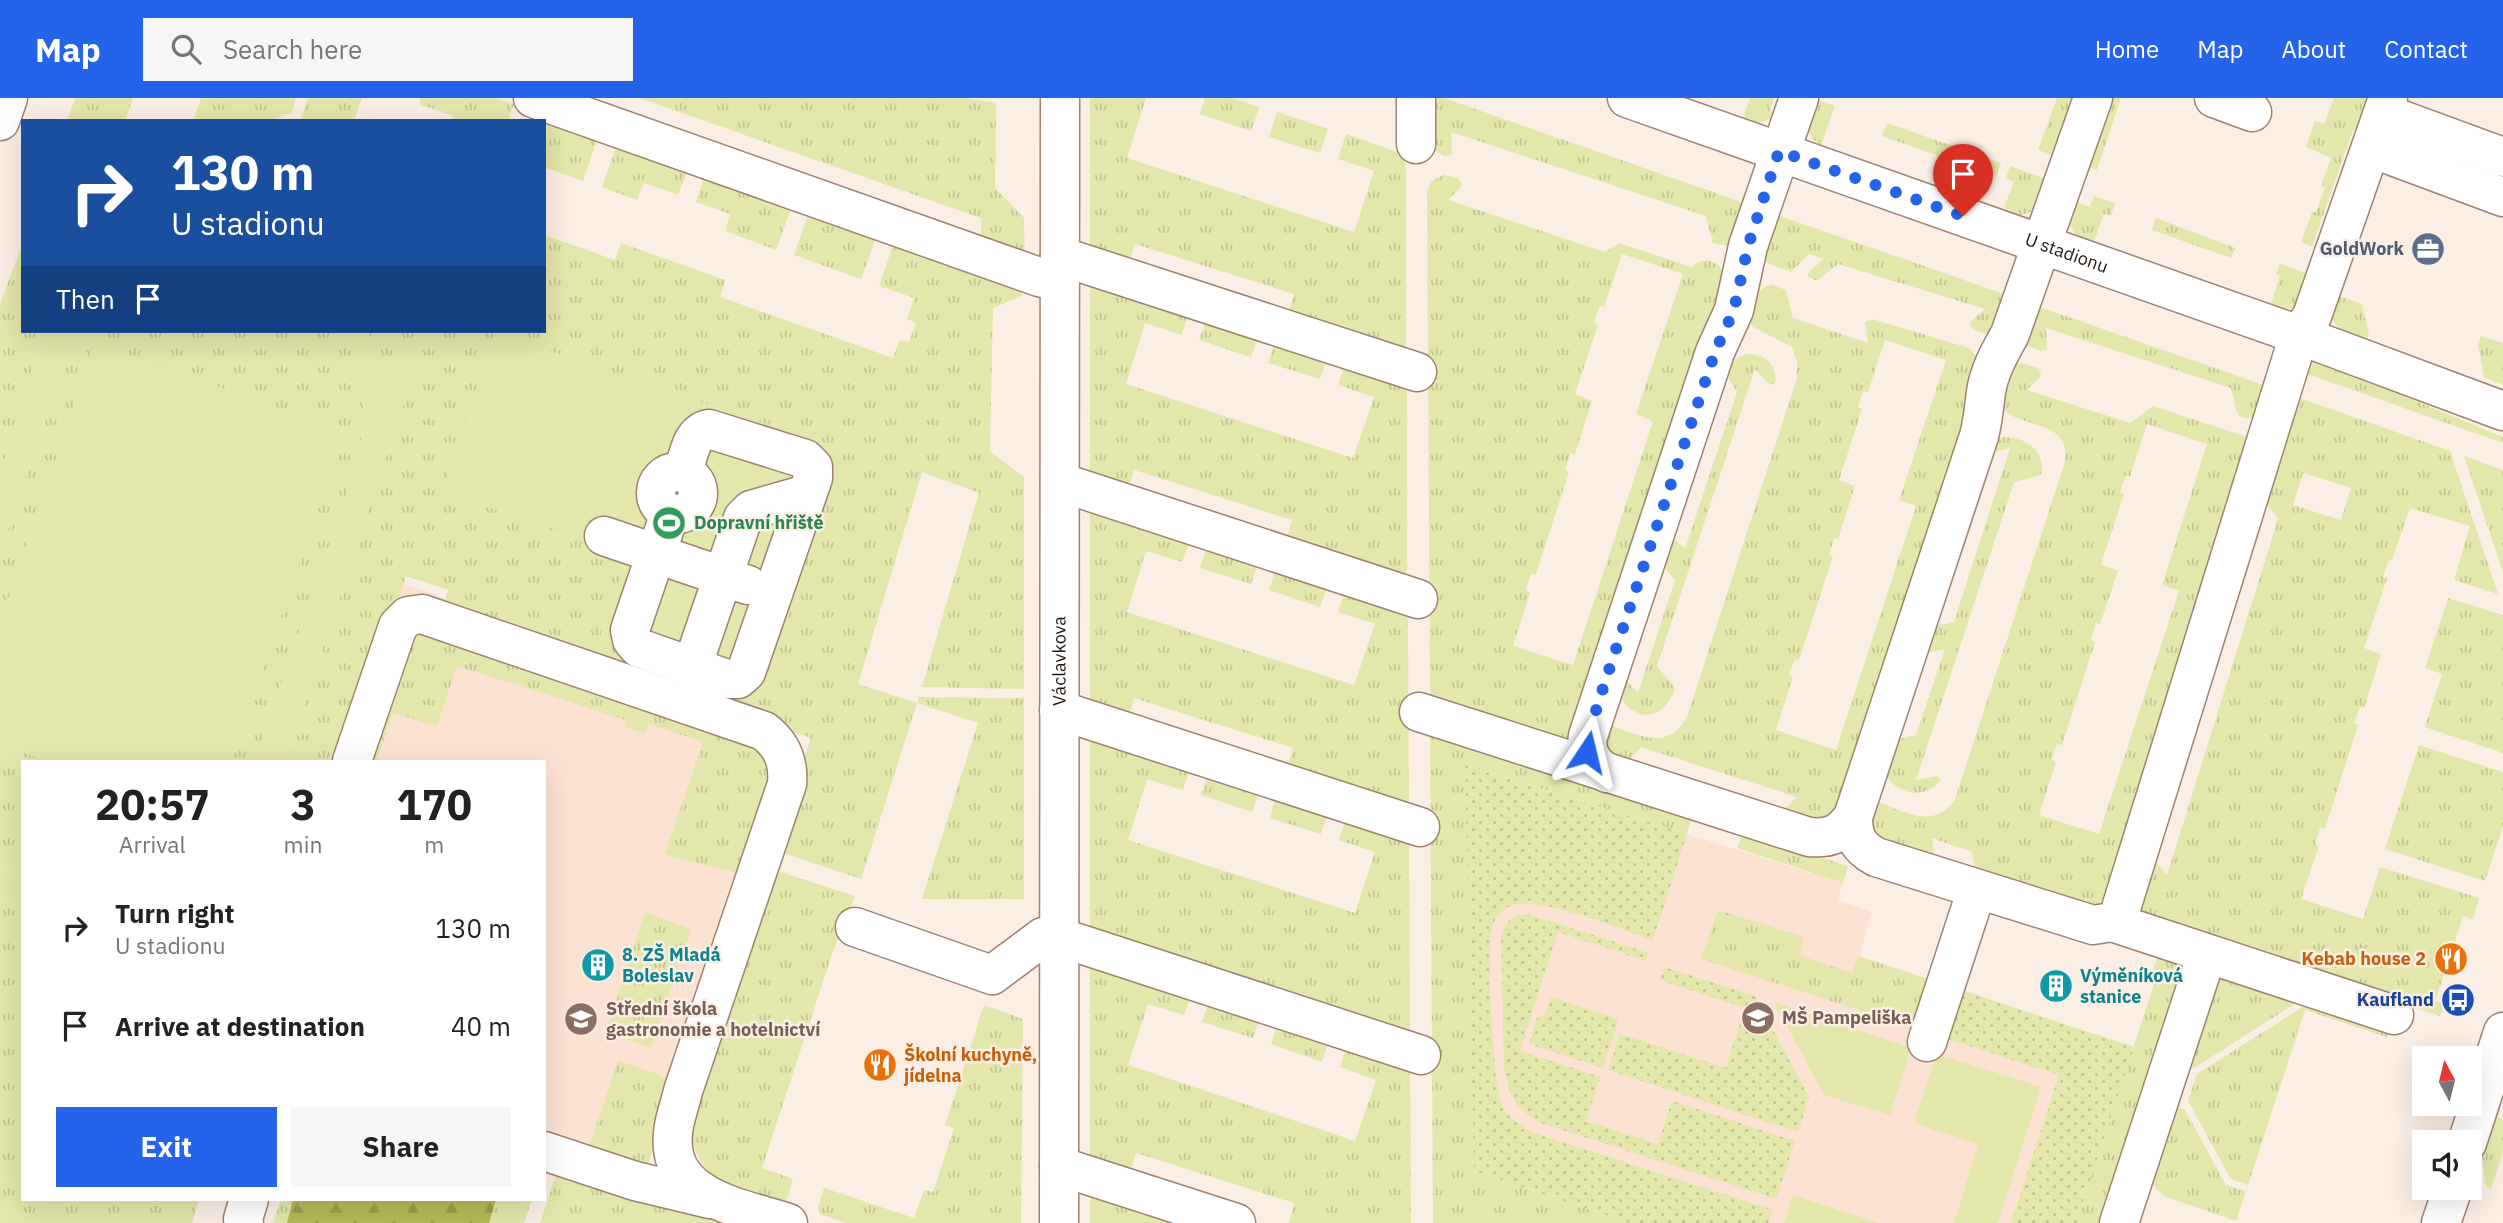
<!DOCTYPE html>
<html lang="en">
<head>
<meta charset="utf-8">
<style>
	body { margin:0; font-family:"IBM Plex Sans",sans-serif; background:#f6f6f6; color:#222; height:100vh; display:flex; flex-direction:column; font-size:26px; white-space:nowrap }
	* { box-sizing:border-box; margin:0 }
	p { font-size:23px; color:#767676 }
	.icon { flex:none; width:38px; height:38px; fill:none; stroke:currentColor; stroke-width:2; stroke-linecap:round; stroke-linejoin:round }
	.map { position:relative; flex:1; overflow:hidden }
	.sheet { position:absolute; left:21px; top:662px; width:525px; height:441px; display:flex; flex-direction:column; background:#fff; border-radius:0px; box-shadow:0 7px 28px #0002 }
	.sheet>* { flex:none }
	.guide { position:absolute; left:21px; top:21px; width:525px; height:214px; border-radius:0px; box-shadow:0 7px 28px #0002; background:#1a4fa0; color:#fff; overflow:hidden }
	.needle { width:46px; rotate:353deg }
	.tools { position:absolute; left:2412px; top:948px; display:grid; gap:14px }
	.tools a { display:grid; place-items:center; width:70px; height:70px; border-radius:0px; background:#fff; box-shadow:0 7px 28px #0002; font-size:35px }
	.pin { position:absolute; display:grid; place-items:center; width:60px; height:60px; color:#fff; margin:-72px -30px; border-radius:50% 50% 50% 0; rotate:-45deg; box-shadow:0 0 7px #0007 }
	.pin .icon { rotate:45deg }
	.me { position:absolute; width:77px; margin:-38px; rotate:10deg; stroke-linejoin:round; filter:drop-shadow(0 0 5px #0008) }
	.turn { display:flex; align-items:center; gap:24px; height:147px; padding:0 35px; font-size:32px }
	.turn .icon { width:91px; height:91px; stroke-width:2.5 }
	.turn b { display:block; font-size:49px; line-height:60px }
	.then { display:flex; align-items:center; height:66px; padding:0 35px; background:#0003; gap:14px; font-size:26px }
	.eta { display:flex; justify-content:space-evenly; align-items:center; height:119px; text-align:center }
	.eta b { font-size:42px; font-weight:800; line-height:49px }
	.action { display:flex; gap:14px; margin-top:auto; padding:14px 35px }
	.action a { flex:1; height:80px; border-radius:0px; background:#2563eb; color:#fff; font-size:28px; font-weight:800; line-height:80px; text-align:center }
	.action a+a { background:#f6f6f6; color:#222 }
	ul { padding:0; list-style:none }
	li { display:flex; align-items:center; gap:21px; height:98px; padding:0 35px }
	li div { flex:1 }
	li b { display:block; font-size:26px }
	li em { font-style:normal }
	header { display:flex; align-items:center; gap:42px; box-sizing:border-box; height:98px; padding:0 35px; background:#2563eb; color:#fff }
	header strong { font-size:33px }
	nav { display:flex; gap:38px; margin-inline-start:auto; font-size:24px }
	.search { width:490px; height:63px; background:#f6f6f6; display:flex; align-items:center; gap:18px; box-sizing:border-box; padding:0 24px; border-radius:0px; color:#767676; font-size:26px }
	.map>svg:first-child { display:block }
</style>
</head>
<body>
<header>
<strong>Map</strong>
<div class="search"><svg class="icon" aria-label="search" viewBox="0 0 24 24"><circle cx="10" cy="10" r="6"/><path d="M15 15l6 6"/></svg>Search here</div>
<nav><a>Home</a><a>Map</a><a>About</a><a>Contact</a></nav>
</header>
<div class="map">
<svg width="2503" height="1125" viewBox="0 0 2503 1125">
	<defs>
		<pattern id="grass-tufts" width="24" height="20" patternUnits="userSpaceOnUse" patternTransform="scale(1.75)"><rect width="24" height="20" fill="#e3e7ab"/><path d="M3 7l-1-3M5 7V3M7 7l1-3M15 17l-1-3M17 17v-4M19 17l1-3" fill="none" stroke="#c3c692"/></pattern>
		<pattern id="forest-firs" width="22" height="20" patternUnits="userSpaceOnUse" patternTransform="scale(1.75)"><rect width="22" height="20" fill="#b6b956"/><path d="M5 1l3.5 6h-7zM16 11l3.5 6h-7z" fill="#9c9e4a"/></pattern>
		<pattern id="garden-dots" width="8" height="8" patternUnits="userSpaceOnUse" patternTransform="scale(1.75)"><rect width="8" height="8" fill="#e3e7ab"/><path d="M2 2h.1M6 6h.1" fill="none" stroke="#c3c692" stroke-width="1.8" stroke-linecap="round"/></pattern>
	</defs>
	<rect width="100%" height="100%" fill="#fbeee5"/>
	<path fill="#fbe2d3" d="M389,480L785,623L628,1096L544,1068V663H328Z
		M1465,667L1843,785L1838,802L1872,814L1859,858L2134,949L2076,1125H1630L1474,1073Z"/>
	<path fill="url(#grass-tufts)" fill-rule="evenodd" d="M75,0H133L125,23H67Z
		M201,0H296L292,14L271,23H193Z
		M308,0H362L354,23H300Z
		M421,0H496L514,6L508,23H452L453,18L419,6Z
		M639,0H964L996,5L995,90L1024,120L1025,162L981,146V120Z
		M1090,0H1146L1127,60L1354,134L1374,73L1338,61L1346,36L1400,55L1404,61L1406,72V260L1286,221L1294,196L1135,146L1127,170L1090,158Z
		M1205,0H1232L1259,9L1251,33L1200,16Z
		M1429,0H1444L1750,107L1729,148L1713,145L1706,118L1451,34L1452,57L1444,58L1433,52Z
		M1750,0H1774L1770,11L1776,18L1759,25L1745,22L1744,16Z
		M1813,0L1835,8L1821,48L1812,40L1806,27Z
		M2057,0H2081L2060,60L2038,52Z
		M2105,0H2121L2097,72L2081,67Z
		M2334,0H2378L2365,36L2353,32L2312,149L2301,144L2312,114H2316L2325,90L2321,88L2331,60L2306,49L2315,23L2324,26Z
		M532,12L599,36L583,83L544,69V23H529Z
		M1277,14L1328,31L1320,55L1269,39Z
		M1887,25L2001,65L1997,78L1882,38Z
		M618,43L689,68L678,97L644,85L637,102L602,89Z
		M2010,68L2052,83L2034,113L2018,118L2007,114L2005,107L2014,84L2006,80Z
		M706,74L793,105L776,152L725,133L730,116L696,104Z
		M1443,77L1458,80L1461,85V89L1448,102L1605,154L1619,145L1692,169C1704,156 1720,164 1726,178L1574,647L1430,602L1427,94L1431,84ZM1622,156L1683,176L1636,316L1653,323L1573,567L1513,548L1530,495L1526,492L1531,476H1536L1569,374L1565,372L1570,356H1575L1592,303L1575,296L1598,227L1594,224L1600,208L1604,209Z
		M2094,98L2115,105L2111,117L2104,116L2095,141L2088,144C2068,136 2067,120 2069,101L2090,109Z
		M810,111L878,135L861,181L794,157Z
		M1769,114L2013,199L1994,236C1986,236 1974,235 1970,227L1971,223L1985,211L1838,166L1817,183L1808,179V175L1824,161L1809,156L1791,174L1764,164L1760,160Z
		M2156,120L2235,150L2231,160L2152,132Z
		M544,137L615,162L621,145L725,182L720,199L893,260L900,242L909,244L916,225L907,221L914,200L879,188L895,141L1025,192L1020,199L993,210L990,347V353L1024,379V591L922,589L979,395L922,374L858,586L917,605L919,599L1024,600V801H922L978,625L917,605L861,781L774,752L811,640L441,514L448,492L406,478L343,663H285L423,247L383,281L375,247L366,233H544Z
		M23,144V233H51L42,247L0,375V206Z
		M2280,166L2315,178L2296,209L2282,211L2273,209L2271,206L2280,178L2276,176Z
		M1090,180L1189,212L1182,237L1145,225L1126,286L1353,360L1374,299L1338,287L1346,263L1407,282V487L1285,447L1292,422L1134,372L1127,397L1090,385Z
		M1772,187L1786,192L1793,220L1868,245L1865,224L1872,221L1969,250L1977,259L1964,343L1833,723L1779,716L1797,699L1641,649L1625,667L1613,664L1600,635L1607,626C1637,636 1667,655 1687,619L1797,280V264L1792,249L1753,229L1749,223C1753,207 1753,190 1772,187ZM1885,242L1946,262L1899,402L1916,408L1836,652L1776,632L1793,579L1789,577L1795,561L1799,562L1833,458L1829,457L1834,440L1838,441L1855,388L1839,382L1862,311L1858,309L1863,293L1868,294Z
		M2339,198L2362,206L2369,236L2366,239C2352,241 2337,232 2331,219Z
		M2031,206L2272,290L2254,320C2247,321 2240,320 2237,315L2231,290L2046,230L2047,251L2040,253L2026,247Z
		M1207,218L1259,235L1251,259L1199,242Z
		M81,233H338L352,255L365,305L360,357L255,663H23V782L0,769V455L67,256Z
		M2481,238L2503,245V287L2484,279L2478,247Z
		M1276,240L1328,257L1320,281L1268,265Z
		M1746,256C1764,255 1778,266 1775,285L1770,287L1755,271L1657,568L1675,590C1664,624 1633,626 1618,594L1621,577L1638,595L1675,482L1658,462L1671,438L1685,451L1737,294L1721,269Z
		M2317,262L2503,339V345L2299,273L2307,264Z
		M2021,265L2038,270L2041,274L2040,279L2027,292L2130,325L2153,308L2247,339L2114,796L2096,815L1977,778L1972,754L1932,740L1935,762L1872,741L1870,705L1875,703C1903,713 1935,733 1955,701L2064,367C2074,323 2027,331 2005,313L2002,306L2013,267ZM2147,326L2207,346L2162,487L2179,493L2099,736L2039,717L2056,664L2052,662L2057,646L2062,647L2095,544L2091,542L2096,525L2100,526L2118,473L2101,466L2124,396L2120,394L2126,377L2130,379Z
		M2291,297L2450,353L2498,496L2454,482L2470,428L2410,410L2392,462L2389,461L2383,479L2387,480L2364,550L2381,556L2364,610L2360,609L2354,625L2358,627L2325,731L2320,730L2315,746L2319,748L2301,801L2363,821L2380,769L2479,800L2473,821L2463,818L2455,844L2449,842L2439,875L2444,877L2435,903L2444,906L2440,918L2132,817L2150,757L2167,777L2278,421L2261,399ZM2303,375L2351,390L2341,422L2293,407Z
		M2004,339C2026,339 2044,352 2042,375L2038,378L2014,384L1916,682L1938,678L1941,682C1924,702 1899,697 1885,677L1891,643L1916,637L1945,551L1926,555L1928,529L1954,524L2010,350L1989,355L1991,345Z
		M2464,358L2503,372V474Z
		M1090,407L1191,440L1182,464L1146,453L1127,514L1354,587L1375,526L1338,514L1346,490L1408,509L1409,715L1285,675L1293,650L1134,600L1128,624L1090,613Z
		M1208,445L1259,462L1251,486L1200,470Z
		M1277,467L1329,484L1320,509L1269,492Z
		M2448,500L2503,517V655L2425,629L2442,576L2425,570Z
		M412,526L758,640L774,659L746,778C719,769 692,765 665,756L703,644L649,626L645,636L624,629L626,622L457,568L437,628L393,615L377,663H361Z
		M1090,635L1191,667L1183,692L1147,681L1128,742L1355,815L1375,754L1339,742L1347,717L1409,737L1410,942L1090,839Z
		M1430,637L1692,719L1687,736L1466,667L1474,1073L1630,1125H1433Z
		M2419,647L2503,674V728L2485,783L2385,751Z
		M1209,673L1260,690L1252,714L1201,697Z
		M1278,695L1329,712L1321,736L1270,720Z
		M1743,735L1848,768L1843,785L1737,750Z
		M768,770L855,798L832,856L762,1070L793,1081L788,1099L784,1103C773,1103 762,1098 751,1094C707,1080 699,1072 688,1026Z
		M0,797L23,810V1101H199L192,1125H0Z
		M1718,812L1804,839L1799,857L1852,875L1858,858L1934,883L1918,931L1701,861Z
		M645,814L691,831L651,950L606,934Z
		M2159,855L2179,864L2185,870L2110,1125H2076L2154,886L2149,884Z
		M1090,862L1192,894L1184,917L1148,906L1128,967L1355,1043L1376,982L1340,969L1348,944L1410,964L1411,1125H1289L1294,1105L1136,1055L1129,1079L1090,1067Z
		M2211,873L2301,902L2194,970L2189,969Z
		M1210,900L1261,916L1253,940L1202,924Z
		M2309,905L2389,931L2387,939L2305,912L2248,1087L2231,1081L2188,1003L2197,976Z
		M984,907L1023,921L1021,1125H846L820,1116L818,1110L824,1090L914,1120L924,1092L933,1094L954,1030L945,1027Z
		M1279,922L1330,938L1322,964L1271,946Z
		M618,962L670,981L674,990L648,1066L645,1069L586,1058Z
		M2167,1006L2185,1012L2226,1087L2246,1093L2236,1123L2166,1099L2157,1092L2150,1081Z
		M2492,1017L2503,1021V1055L2491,1091L2486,1088L2481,1052Z
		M556,1076L736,1125H540Z
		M1090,1089L1190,1125H1090Z
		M281,1101H532L524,1125H273Z"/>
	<path fill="url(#forest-firs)" d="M293,1101H496L489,1125H287Z"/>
	<path fill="#e3e7ab" d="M51,233H81L67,256L0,455V375L42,247Z
		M338,233H366L375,247L383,280L398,238L424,247L285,663H255L360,357L365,305L352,255Z
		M496,235L829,347L744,594L598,544L628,455L441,394Z
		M94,247L345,332L232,663H47L0,647V524Z
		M0,769L23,782V810L0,797Z
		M1774,904L1911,950L1890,1017L1824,997Z
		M1937,956L2041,989L1998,1125H1954L1978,1046L1914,1025Z
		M1793,1097L1879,1125H1784Z"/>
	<path fill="url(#garden-dots)" d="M1465,667L1687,736L1653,842C1622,832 1541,798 1513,807C1502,810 1496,818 1492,829C1486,847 1493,988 1501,1005C1507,1020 1519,1026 1532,1034L1773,1112L1768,1125H1630L1474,1073Z
		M1528,816L1649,855L1646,863L1558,834L1520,953L1600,979L1586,1023L1658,1046L1672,1003L1795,1043L1776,1101L1538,1024C1513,1008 1509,996 1504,968L1501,838C1505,823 1512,817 1528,816Z
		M1664,869L1755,898L1809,999L1798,1034L1608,972L1620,936L1726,970L1745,910L1660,882Z
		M1958,891L2134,949L2076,1125H2011L2059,977L1942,939Z
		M1551,899L1619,921L1603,970L1529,946L1538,917L1544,919Z"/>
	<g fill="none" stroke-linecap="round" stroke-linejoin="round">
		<g stroke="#a0826e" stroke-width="41">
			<g id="minor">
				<path d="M533,0L1039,179L1060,184"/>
				<path id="s1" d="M1627,0L2299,237L2503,313"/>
				<path d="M2214,0L2252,14"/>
				<path d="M2383,15L2503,59"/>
				<path d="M0,23L8,0"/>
				<path d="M1416,46V0"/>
				<path d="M2371,50L2503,99"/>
				<path d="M1060,158L1417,274"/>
				<circle cx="677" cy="395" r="21"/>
				<path d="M1060,384L1418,501"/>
				<path d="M670,415L630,532L632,542L639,550L727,581H738L746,574L813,380V369L805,361L709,331C691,334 688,359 683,375"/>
				<path d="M604,438L748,487"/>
				<path d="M692,569L743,420L751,412L807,396"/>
				<path d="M1059,612L1420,729"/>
				<path d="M1419,614L1809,739C1831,741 1840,736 1853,719L1979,338C1983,323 1984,309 1986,294C1989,273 2000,254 2010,236L2093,0"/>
				<path d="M352,663L398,528L408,518L422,516L764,633C782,647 789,663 787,686L683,993C680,1007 674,1021 673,1035C666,1100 742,1110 788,1125"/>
				<path d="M1607,675C1593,666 1585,655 1588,638L1715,254L1734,212L1748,148L1799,0"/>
				<path d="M1853,719C1853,739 1858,749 1876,759L2093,827L2112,824L2118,820L2299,237L2312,218L2388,0"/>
				<path d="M2112,824L2394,917"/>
				<path d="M855,829L992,877L1043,839H1059L1421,957"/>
				<path d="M1927,944L1977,791"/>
				<path d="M2467,1045L2503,934"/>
				<path d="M544,1053L635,1083L710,1101"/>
				<path d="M1059,1068L1236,1125"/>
				<path d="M244,1125L243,1121L249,1101"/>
				<path id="s2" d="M1059,1125L1060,0"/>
				<path d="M2119,1125L2207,856"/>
				<path d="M2441,1125L2453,1090"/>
			</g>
		</g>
		<use href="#minor" stroke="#fff" stroke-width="38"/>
	</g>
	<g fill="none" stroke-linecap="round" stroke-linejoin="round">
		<path stroke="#2563eb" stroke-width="12" stroke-dasharray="0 21.6" d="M1587,654L1588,638L1604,587L1715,254L1734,212L1748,148L1779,53L1963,118"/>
	</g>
	<defs>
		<g id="office-disc" transform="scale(1.75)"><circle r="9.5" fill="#5c6f8a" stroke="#fbeee5"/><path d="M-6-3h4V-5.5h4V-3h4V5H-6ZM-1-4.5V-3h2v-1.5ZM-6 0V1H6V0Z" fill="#fff"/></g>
		<g id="stadium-disc" transform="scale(1.75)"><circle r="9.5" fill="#2e9e5b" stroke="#fbeee5"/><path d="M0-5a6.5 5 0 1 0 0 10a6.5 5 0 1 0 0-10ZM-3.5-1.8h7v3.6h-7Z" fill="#fff"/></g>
		<g id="restaurant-disc" transform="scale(1.75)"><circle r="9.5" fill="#e8710a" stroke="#fbeee5"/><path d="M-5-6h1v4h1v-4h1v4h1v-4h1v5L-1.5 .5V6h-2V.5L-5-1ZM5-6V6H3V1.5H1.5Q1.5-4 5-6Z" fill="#fff"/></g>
		<g id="building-disc" transform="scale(1.75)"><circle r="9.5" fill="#0f9aa8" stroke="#fbeee5"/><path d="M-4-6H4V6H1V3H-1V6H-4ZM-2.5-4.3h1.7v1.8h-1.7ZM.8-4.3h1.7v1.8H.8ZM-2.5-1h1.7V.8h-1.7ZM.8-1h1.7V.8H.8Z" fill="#fff"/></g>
		<g id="bus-disc" transform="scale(1.75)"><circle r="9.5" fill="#1a4fb4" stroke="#fbeee5"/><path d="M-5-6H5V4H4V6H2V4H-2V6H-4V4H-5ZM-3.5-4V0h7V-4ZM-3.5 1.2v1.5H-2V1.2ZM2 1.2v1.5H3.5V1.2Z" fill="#fff"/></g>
		<g id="school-disc" transform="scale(1.75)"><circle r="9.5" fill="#8d6e63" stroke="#fbeee5"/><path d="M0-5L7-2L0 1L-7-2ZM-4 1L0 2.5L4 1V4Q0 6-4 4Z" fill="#fff"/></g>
		<g id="university-disc" transform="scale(1.75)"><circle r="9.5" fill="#8d6e63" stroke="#fbeee5"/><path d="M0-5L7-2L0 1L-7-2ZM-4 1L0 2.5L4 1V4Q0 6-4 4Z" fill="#fff"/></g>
	</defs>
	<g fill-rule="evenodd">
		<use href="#office-disc" x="2428" y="151"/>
		<use href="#stadium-disc" x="669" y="425"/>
		<use href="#restaurant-disc" x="2451" y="861"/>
		<use href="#building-disc" x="598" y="867"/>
		<use href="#building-disc" x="2056" y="888"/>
		<use href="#bus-disc" x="2458" y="902"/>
		<use href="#school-disc" x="1758" y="920"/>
		<use href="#university-disc" x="581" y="921"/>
		<use href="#restaurant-disc" x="880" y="967"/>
	</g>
	<g text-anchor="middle" stroke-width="5" stroke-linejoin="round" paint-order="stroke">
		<g font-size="18" font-weight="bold" fill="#4e5e75" stroke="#fbeee5" text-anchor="end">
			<text x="2404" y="157">GoldWork</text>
		</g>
		<g font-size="18" fill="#241911" stroke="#fbeee5">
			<text dy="6" stroke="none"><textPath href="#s1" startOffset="466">U stadionu</textPath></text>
			<text dy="6" stroke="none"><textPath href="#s2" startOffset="562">Václavkova</textPath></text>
		</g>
		<g font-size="18" font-weight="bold" fill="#27864d" stroke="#fbeee5" text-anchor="start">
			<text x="694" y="431">Dopravní hřiště</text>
		</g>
		<g font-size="18" font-weight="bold" fill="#0d838f" stroke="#fbeee5" text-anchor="start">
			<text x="622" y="863">8. ZŠ Mladá<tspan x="622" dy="21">Boleslav</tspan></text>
			<text x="2080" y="884">Výměníková<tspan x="2080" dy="21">stanice</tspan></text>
		</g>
		<g font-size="18" font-weight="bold" fill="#c56008" stroke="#fbeee5" text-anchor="end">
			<text x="2426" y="867">Kebab house 2</text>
			<text x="904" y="963" text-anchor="start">Školní kuchyně,<tspan x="904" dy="21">jídelna</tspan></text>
		</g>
		<g font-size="18" font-weight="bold" fill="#164399" stroke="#fbeee5" text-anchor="end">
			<text x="2434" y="908">Kaufland</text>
		</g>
		<g font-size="18" font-weight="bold" fill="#785e54" stroke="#fbeee5" text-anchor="start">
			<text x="606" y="917">Střední škola<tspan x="606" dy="21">gastronomie a hotelnictví</tspan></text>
			<text x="1782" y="926">MŠ Pampeliška</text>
		</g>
	</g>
</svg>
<div class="tools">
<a><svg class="needle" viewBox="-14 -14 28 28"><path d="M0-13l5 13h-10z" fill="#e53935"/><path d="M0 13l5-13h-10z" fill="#767676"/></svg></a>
<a><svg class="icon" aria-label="sound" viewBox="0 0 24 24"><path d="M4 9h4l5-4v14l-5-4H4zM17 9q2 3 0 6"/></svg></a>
</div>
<div class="pin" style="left:1963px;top:118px;background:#d93025"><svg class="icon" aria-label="arrive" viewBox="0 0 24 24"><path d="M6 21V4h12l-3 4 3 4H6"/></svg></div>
<svg class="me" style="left:1587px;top:654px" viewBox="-20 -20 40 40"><path d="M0-17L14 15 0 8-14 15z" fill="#2563eb" stroke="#fff" stroke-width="4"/></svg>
<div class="guide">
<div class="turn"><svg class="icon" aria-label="right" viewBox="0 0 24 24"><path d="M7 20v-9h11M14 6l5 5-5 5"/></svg><div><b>130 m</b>U stadionu</div></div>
<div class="then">Then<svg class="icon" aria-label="arrive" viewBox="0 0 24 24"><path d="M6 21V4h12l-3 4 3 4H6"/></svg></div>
</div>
<section class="sheet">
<div class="eta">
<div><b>20:57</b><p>Arrival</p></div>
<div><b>3</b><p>min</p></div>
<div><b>170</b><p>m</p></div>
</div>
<ul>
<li><svg class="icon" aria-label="right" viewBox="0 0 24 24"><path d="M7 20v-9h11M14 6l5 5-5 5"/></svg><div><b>Turn right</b><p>U stadionu</p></div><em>130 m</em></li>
<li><svg class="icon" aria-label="arrive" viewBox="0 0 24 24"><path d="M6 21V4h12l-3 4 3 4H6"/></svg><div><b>Arrive at destination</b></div><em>40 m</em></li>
</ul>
<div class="action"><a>Exit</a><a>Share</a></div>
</section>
</div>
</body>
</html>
